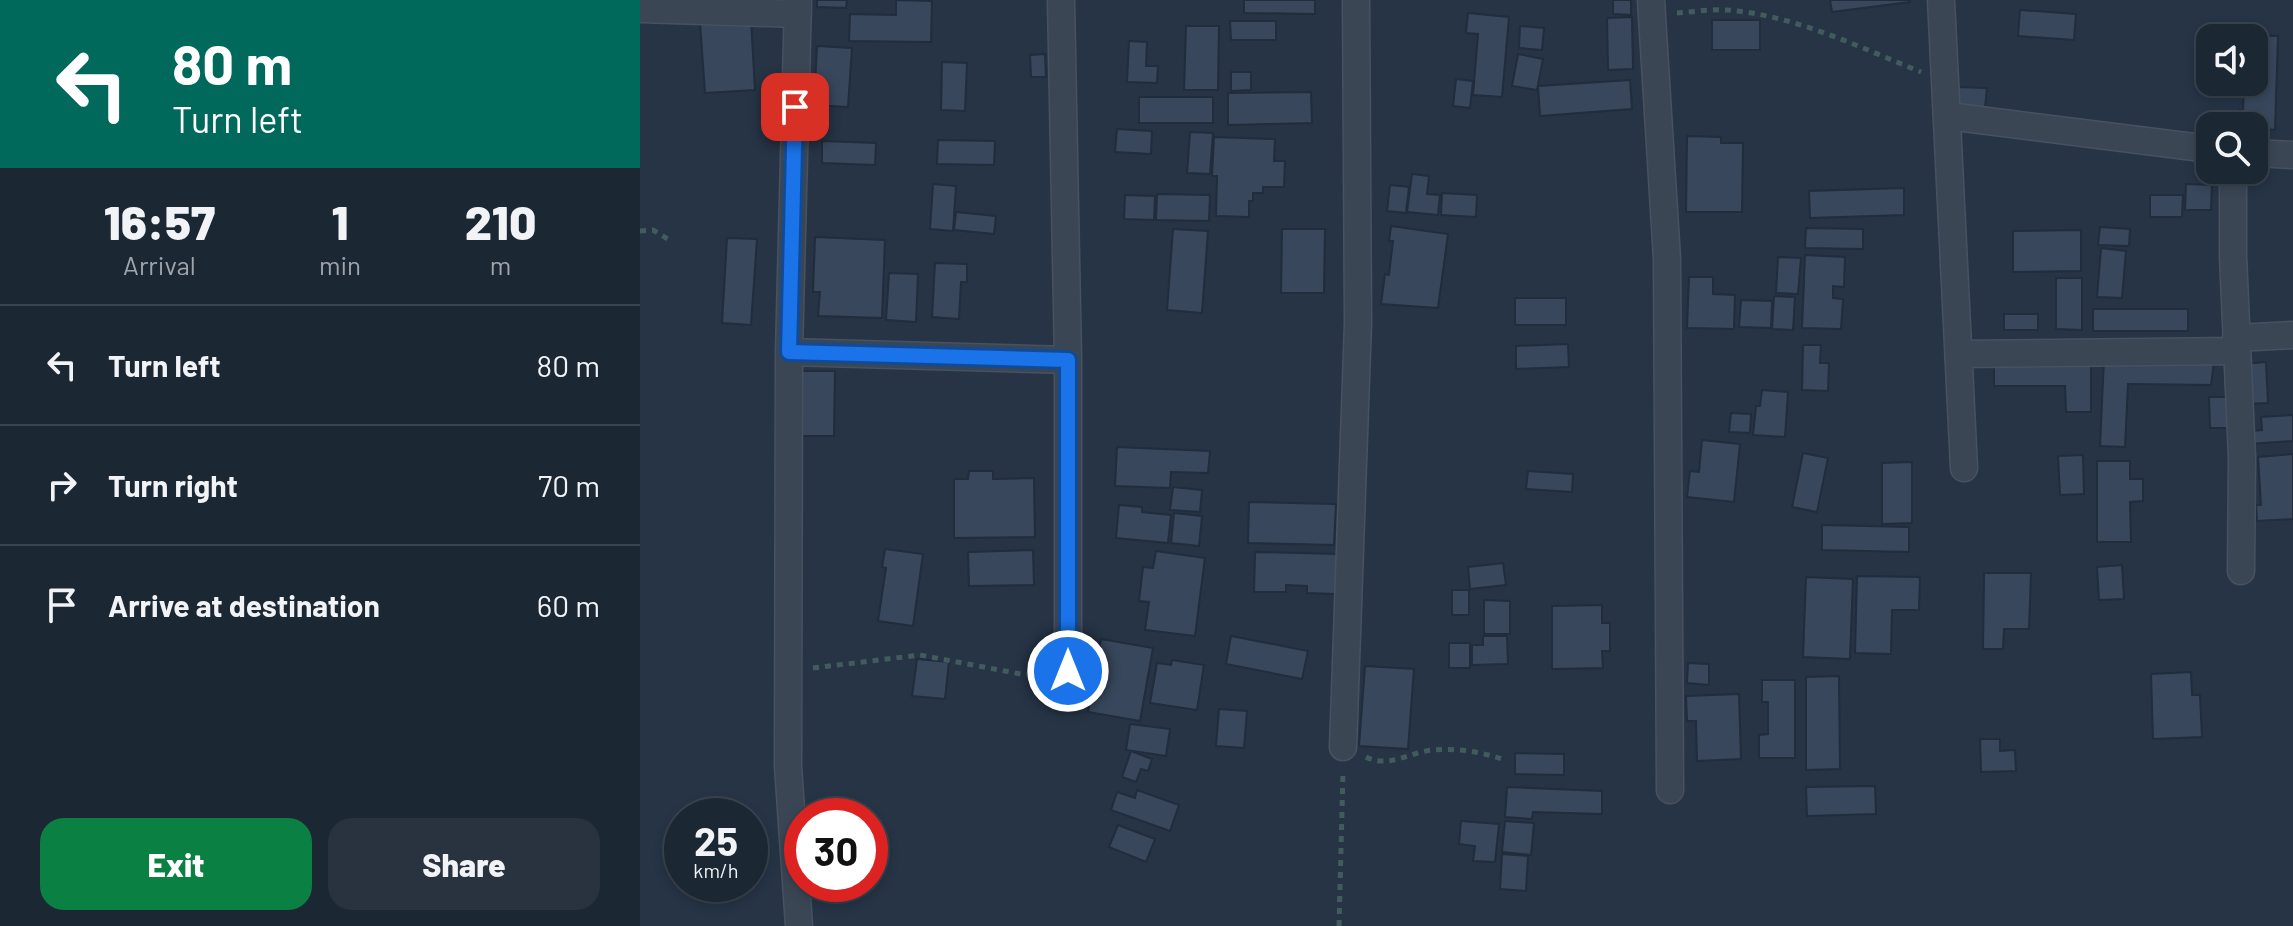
<!DOCTYPE html>
<html lang="en">
<head>
<meta charset="utf-8">
<style>
	body { margin:0; font-family:Barlow,sans-serif; background:#293340; color:#f1f3f6; height:100vh; display:flex; flex-direction:column; font-size:30px; white-space:nowrap }
	* { box-sizing:border-box; margin:0 }
	p { font-size:26px; color:#a0a5ac }
	.icon { flex:none; width:44px; height:44px; fill:none; stroke:currentColor; stroke-width:2; stroke-linecap:round; stroke-linejoin:round }
	.map { position:relative; flex:1; overflow:hidden }
	.sheet { display:flex; flex-direction:column; background:#1c2734; width:640px }
	.sheet>* { flex:none }
	.banner { background:#00695c; color:#fff; overflow:hidden }
	.buttons { position:absolute; left:1556px; top:24px; display:grid; gap:16px }
	.buttons a { display:grid; place-items:center; width:72px; height:72px; border-radius:16px; background:#1c2734; box-shadow:0 4px 12px #0003,0 0 0 2px #3a444f; font-size:40px }
	.speed { position:absolute; left:24px; top:798px; display:flex; gap:16px; font-size:40px; font-weight:700; text-align:center }
	.speed>* { display:grid; place-content:center; width:104px; height:104px; border-radius:50%; background:#1c2734; box-shadow:0 4px 12px #0003,0 0 0 2px #3a444f; line-height:1 }
	.speed small { font-size:20px; font-weight:400 }
	.speed .limit { border:12px solid #d22; background:#fff; color:#111 }
	.pin { position:absolute; display:grid; place-items:center; width:68px; height:68px; color:#fff; margin:-34px; border-radius:16px; box-shadow:0 4px 12px #0006 }
	.me { position:absolute; width:88px; margin:-44px; rotate:0deg; stroke-linejoin:round; filter:drop-shadow(0 0 6px #0008) }
	.turn { display:flex; align-items:center; gap:28px; height:168px; padding:0 40px; font-size:36px }
	.turn .icon { width:104px; height:104px; stroke-width:2.5 }
	.turn b { display:block; font-size:56px; line-height:68px }
	.eta { display:flex; justify-content:space-evenly; align-items:center; height:136px; text-align:center }
	.eta b { font-size:48px; font-weight:800; line-height:56px }
	.action { display:flex; gap:16px; margin-top:auto; padding:16px 40px }
	.action a { flex:1; height:92px; border-radius:24px; background:#0b8043; color:#fff; font-size:32px; font-weight:800; line-height:92px; text-align:center }
	.action a+a { background:#293340; color:#f1f3f6 }
	ul { padding:0; list-style:none }
	li { display:flex; align-items:center; gap:24px; height:120px; padding:0 40px; border-top:2px solid #3a444f }
	li div { flex:1 }
	li b { display:block; font-size:30px }
	li em { font-style:normal }
	main { display:flex; flex:1; min-height:0 }
	.map>svg:first-child { display:block }
</style>
</head>
<body>
<main>
<section class="sheet">
<div class="banner">
<div class="turn"><svg class="icon" aria-label="left" viewBox="0 0 24 24"><path d="M17 20v-9H6M10 6l-5 5 5 5"/></svg><div><b>80 m</b>Turn left</div></div>
</div>
<div class="eta">
<div><b>16:57</b><p>Arrival</p></div>
<div><b>1</b><p>min</p></div>
<div><b>210</b><p>m</p></div>
</div>
<ul>
<li><svg class="icon" aria-label="left" viewBox="0 0 24 24"><path d="M17 20v-9H6M10 6l-5 5 5 5"/></svg><div><b>Turn left</b></div><em>80 m</em></li>
<li><svg class="icon" aria-label="right" viewBox="0 0 24 24"><path d="M7 20v-9h11M14 6l5 5-5 5"/></svg><div><b>Turn right</b></div><em>70 m</em></li>
<li><svg class="icon" aria-label="arrive" viewBox="0 0 24 24"><path d="M6 21V4h12l-3 4 3 4H6"/></svg><div><b>Arrive at destination</b></div><em>60 m</em></li>
</ul>
<div class="action"><a>Exit</a><a>Share</a></div>
</section>
<div class="map">
<svg width="1653" height="926" viewBox="0 0 1653 926">
	<rect width="100%" height="100%" fill="#263446"/>
	<path fill="#38475c" stroke="#212c3c" stroke-width="2" d="M177,0H207L206,8L177,7Z
		M256,0L292,1L291,42L209,41L210,14L256,15Z
		M604,0H675V14L604,13Z
		M973,0H991V15L973,14Z
		M1190,0H1270V2L1192,12Z
		M1380,10L1436,14L1434,40L1378,36Z
		M828,13L869,17L862,97L833,95L838,34L826,33Z
		M992,17L993,69L968,70L967,18Z
		M111,19L115,90L65,93L60,23Z
		M1072,20H1120V50H1072Z
		M590,21H636V40H591Z
		M546,26H579L578,90H544Z
		M880,26L904,28L902,50L879,48Z
		M1601,35L1638,36L1635,130L1598,126L1599,110L1603,111L1604,82H1614V38H1601Z
		M489,41L507,42L506,66H518L517,83L487,82Z
		M177,46L212,48L208,107L174,105Z
		M405,54L406,77H391L390,55Z
		M878,54L903,59L897,90L872,86Z
		M302,62L327,63L325,111L301,110Z
		M591,72H611V90L591,91Z
		M816,79L833,81L830,108L813,106Z
		M990,80L992,109L900,116L898,86Z
		M1317,87L1347,88L1345,108H1316Z
		M671,92L672,123L588,125V93Z
		M499,97H573V123H499Z
		M477,129L512,131L511,154L475,152Z
		M550,132L573,133L570,174L547,173Z
		M1047,136L1081,137V143H1103L1102,212H1046Z
		M574,137L635,139L634,161H645L644,187H623V193H613V201H609V217L576,216L577,176H572Z
		M298,140L355,141L354,165L297,164Z
		M182,141L236,143L235,165L182,163Z
		M772,174L789,176L787,194L800,195L798,215L767,212Z
		M293,184L316,186L313,231L290,229Z
		M1546,184L1572,185L1571,210H1545Z
		M750,185L769,187L766,213L747,211Z
		M1264,188V215L1170,218L1169,191Z
		M802,193L837,195L836,217L801,215Z
		M517,194L570,195L569,221L516,220Z
		M485,195L515,196L514,220L484,219Z
		M1510,195H1543L1542,217H1510Z
		M316,212L356,216L354,234L314,230Z
		M751,226L808,234L798,308L741,304L745,274L749,275L753,241H749Z
		M1460,227L1490,229L1489,246L1458,245Z
		M1166,228L1223,229V249L1165,248Z
		M533,229L568,231L562,313L527,310Z
		M642,229H685L684,293H641Z
		M1441,230V271L1373,272V231Z
		M175,237L245,240L242,318L178,316L180,292H173Z
		M87,238L117,239L111,325L82,323Z
		M1461,248L1486,251L1482,298L1457,297Z
		M1165,255L1205,257L1204,287L1193,286V298L1203,299L1201,329L1162,328Z
		M1138,257L1161,258L1158,294L1136,293Z
		M295,263L327,264V282H321L319,319L292,317Z
		M249,273L278,274L276,322L246,320Z
		M1049,277H1073V294L1095,295L1094,329L1047,328Z
		M1416,278H1442V330L1416,329Z
		M1134,296L1155,297L1153,330L1132,329Z
		M875,298H926V325H875Z
		M1101,300L1132,301L1131,328L1099,327Z
		M1453,309H1548V331H1453Z
		M1364,314H1398V330H1364Z
		M928,344L929,367L876,369V346Z
		M1163,345H1181L1180,363H1189L1188,391L1162,390Z
		M1464,358L1574,362L1571,385L1488,384L1485,447L1460,446Z
		M1451,360V412H1426L1425,386H1354V361Z
		M1626,362L1628,403L1604,404L1602,364Z
		M162,371H195L194,436H161Z
		M1122,390L1148,392L1145,437L1113,435L1116,406H1120Z
		M1569,397H1588L1589,428H1570Z
		M1091,413L1111,414L1110,433L1089,432Z
		M1653,415V441L1609,444L1608,431L1622,430L1621,417Z
		M1062,440L1100,444L1094,502L1047,497L1050,471L1059,472Z
		M477,447L570,451L568,473L531,472L530,488L475,486Z
		M1163,453L1188,458L1177,512L1152,507Z
		M1653,454V519L1617,521L1616,505H1621L1618,457Z
		M1443,455L1444,494L1420,495L1418,456Z
		M1457,461H1490V479H1503V501L1490,502L1491,542H1457Z
		M1272,462V523L1242,524V463Z
		M329,471H353V479L394,478L395,537L314,538V479H328Z
		M888,471L933,474L932,492L886,489Z
		M533,487L562,490L560,512L530,510Z
		M609,502L696,504L694,545L608,543Z
		M479,505L502,507V512L531,515L528,543L476,538Z
		M534,513L562,516L559,546L531,543Z
		M1182,525L1269,527V552L1182,550Z
		M245,549L283,554L273,626L238,621L246,568L242,567Z
		M393,550L394,585L329,586L328,552Z
		M516,551L565,558L555,636L505,630L509,602L499,601L503,567L513,568Z
		M615,552L698,554L696,594L667,593V586L646,585V592H614Z
		M863,563L866,585L830,589L828,567Z
		M1482,565L1484,599L1459,600L1457,567Z
		M1344,573H1391L1389,629H1364L1363,649H1343Z
		M1217,576L1280,577L1279,610H1252L1251,654L1215,653Z
		M1166,577L1213,579L1210,659L1163,657Z
		M812,590H829V615H812Z
		M844,600L870,601V634H844Z
		M962,605V623H970V651H962L963,668L912,669V606Z
		M591,636L668,651L662,679L586,664Z
		M843,636H867L868,664L832,665V645H843Z
		M461,639L513,648L500,721L448,712Z
		M809,643H830V668H809Z
		M277,659L309,662L305,699L272,696Z
		M532,660L564,665L557,710L510,703L517,663L531,665Z
		M1048,663L1069,664V685L1047,683Z
		M725,666L774,669L768,749L719,746Z
		M1551,672L1552,695H1560L1562,737L1513,739L1511,674Z
		M1199,676L1200,769L1166,770V677Z
		M1122,680H1155V758H1119V735L1128,734V702H1122Z
		M1099,694L1101,759L1057,761L1056,721H1047L1046,696Z
		M579,709L607,711L604,748L576,746Z
		M490,724L530,729L526,756L486,750Z
		M1340,739H1360V751L1375,750L1376,771L1341,772Z
		M491,751L512,759L508,771L501,769L496,782L482,777Z
		M875,753L924,754V775L875,774Z
		M1235,786L1236,814L1167,816L1166,787Z
		M867,787L962,791V814L893,812L892,819L865,817Z
		M497,790L539,805L530,831L471,810L477,792L495,798Z
		M821,821L859,824L855,862L833,861L835,846L819,844Z
		M865,821L894,823L891,855L862,852Z
		M478,825L515,839L506,862L469,847Z
		M862,854L888,856L886,891L860,889Z"/>
	<g fill="none" stroke-linecap="round" stroke-linejoin="round">
		<g stroke="#475161" stroke-width="29">
			<path id="minor" d="M158,0L149,352L148,766L159,926
				M421,0L428,360V671
				M1011,0L1027,259L1030,790
				M1301,0L1324,468
				M0,9L158,14
				M1308,116L1570,149
				M1614,153L1653,155
				M1593,170V256L1602,458L1601,571
				M1596,338L1653,335
				M149,352L428,360
				M1319,354L1596,351
				M703,747L718,323L716,0"/>
		</g>
		<path stroke="#425c5e" stroke-width="5" stroke-dasharray="6 6" stroke-linecap="butt" d="M1037,13C1053,12 1071,9 1087,10C1154,15 1219,47 1281,72
			M0,231L13,230L31,241
			M173,668L280,655L386,675L404,673
			M726,757C749,769 771,751 794,750C818,748 842,752 865,760
			M699,926L703,772"/>
		<use href="#minor" stroke="#3b4655" stroke-width="26"/>
	</g>
	<g fill="none" stroke-linecap="round" stroke-linejoin="round">
		<g stroke="#114b97" stroke-width="20">
			<path id="route" d="M155,107L149,352L428,360V671"/>
		</g>
		<use href="#route" stroke="#1a73e8" stroke-width="14"/>
	</g>
</svg>
<div class="buttons">
<a><svg class="icon" aria-label="sound" viewBox="0 0 24 24"><path d="M4 9h4l5-4v14l-5-4H4zM17 9q2 3 0 6"/></svg></a>
<a><svg class="icon" aria-label="search" viewBox="0 0 24 24"><circle cx="10" cy="10" r="6"/><path d="M15 15l6 6"/></svg></a>
</div>
<div class="speed"><div>25<small>km/h</small></div><div class="limit">30</div></div>
<div class="pin" style="left:155px;top:107px;background:#d93025"><svg class="icon" aria-label="arrive" viewBox="0 0 24 24"><path d="M6 21V4h12l-3 4 3 4H6"/></svg></div>
<svg class="me" style="left:428px;top:671px" viewBox="-20 -20 40 40"><circle r="17" fill="#1a73e8" stroke="#fff" stroke-width="3"/><path d="M0-11L8 9 0 5-8 9z" fill="#fff"/></svg>
</div>
</main>
</body>
</html>
